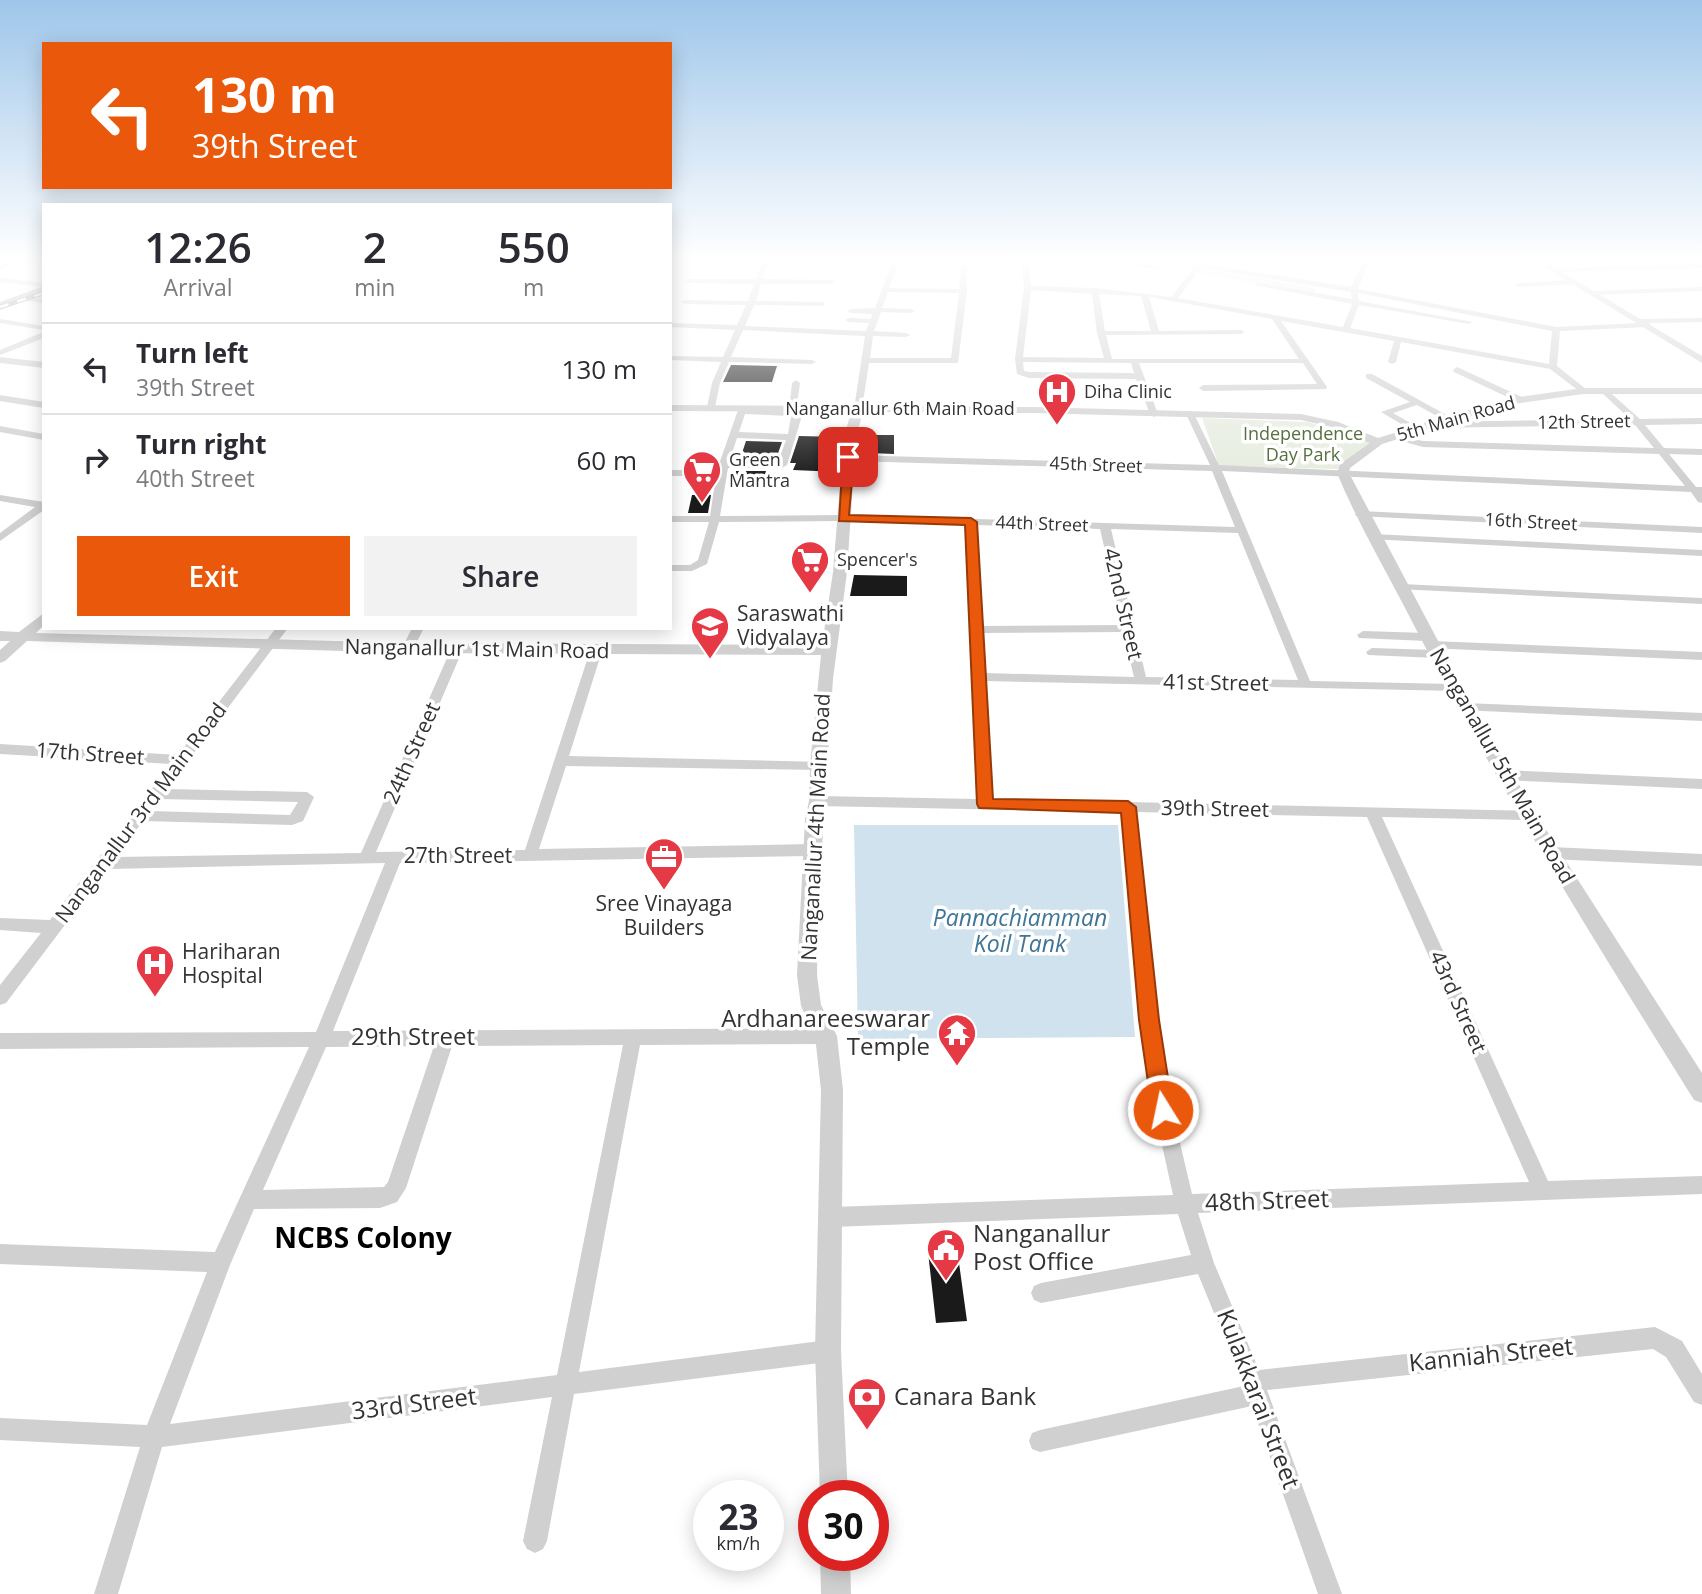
<!DOCTYPE html>
<html lang="en">
<head>
<meta charset="utf-8">
<style>
	body { margin:0; font-family:"Open Sans",sans-serif; background:#f2f2f3; color:#2b2b33; height:100vh; display:flex; flex-direction:column; font-size:26px; white-space:nowrap }
	* { box-sizing:border-box; margin:0 }
	p { font-size:23px; color:#7c7c81 }
	.icon { flex:none; width:38px; height:38px; fill:none; stroke:currentColor; stroke-width:2; stroke-linecap:round; stroke-linejoin:round }
	.map { position:relative; flex:1; overflow:hidden }
	.side { position:absolute; left:42px; top:203px; width:630px; height:427px; display:flex; flex-direction:column; background:#fff; border-radius:0px; box-shadow:0 4px 18px #0003 }
	.side>* { flex:none }
	.hud { position:absolute; left:42px; top:42px; width:630px; height:147px; border-radius:0px; box-shadow:0 4px 18px #0003; background:#ea580c; color:#fff; overflow:hidden }
	.speed { position:absolute; left:693px; top:1480px; display:flex; gap:14px; font-size:35px; font-weight:700; text-align:center }
	.speed>* { display:grid; place-content:center; width:91px; height:91px; border-radius:50%; background:#fff; box-shadow:0 4px 18px #0003; line-height:1 }
	.speed small { font-size:18px; font-weight:400 }
	.speed .limit { border:10px solid #d22; background:#fff; color:#111 }
	.pin { position:absolute; display:grid; place-items:center; width:60px; height:60px; color:#fff; margin:-30px; border-radius:14px; box-shadow:0 4px 10px #0006 }
	.me { position:absolute; width:77px; margin:-38px; rotate:350deg; stroke-linejoin:round; filter:drop-shadow(0 0 5px #0008) }
	.turn { display:flex; align-items:center; gap:24px; height:147px; padding:0 35px; font-size:32px }
	.turn .icon { width:91px; height:91px; stroke-width:2.5 }
	.turn b { display:block; font-size:49px; line-height:60px }
	.eta { display:flex; justify-content:space-evenly; align-items:center; height:119px; text-align:center }
	.eta b { font-size:42px; font-weight:600; line-height:49px }
	.primary-button { display:flex; gap:14px; margin-top:auto; padding:14px 35px }
	.primary-button a { flex:1; height:80px; border-radius:0px; background:#ea580c; color:#fff; font-size:28px; font-weight:600; line-height:80px; text-align:center }
	.primary-button a+a { background:#f2f2f3; color:#2b2b33 }
	ul { padding:0; list-style:none }
	li { display:flex; align-items:center; gap:21px; height:91px; padding:0 35px; border-top:2px solid #e1e1e2 }
	li div { flex:1 }
	li b { display:block; font-size:26px }
	li em { font-style:normal }
	.map>svg:first-child { display:block }
</style>
</head>
<body>
<div class="map">
<svg width="1702" height="1594" viewBox="0 0 1702 1594">
	<rect width="100%" height="100%" fill="#fff"/>
	<path fill="#e6ecdf" d="M1201,268L1316,288L1314,293L1197,273Z
		M1202,418L1308,422L1375,442L1337,469L1219,466Z"/>
	<path fill="#cfe2ee" d="M854,825H1118L1135,1037L858,1039Z"/>
	<path fill="#1a1a1a" d="M731,365L777,366L772,382H723Z
		M872,435H894V454L871,453Z
		M799,436L839,437V472L793,470L796,463H790Z
		M746,441L782,442L776,459H740Z
		M736,471H766L763,487H733Z
		M692,495H711L708,513H688Z
		M854,575L907,576V596H850Z
		M956,1241L967,1321L936,1323L927,1243Z"/>
	<g fill="none" stroke-linecap="round" stroke-linejoin="round">
		<path fill="#d0d0d0" fill-rule="evenodd" d="M16,257H23L0,271V266Z
			M727,257L892,261L894,257H900L889,288L959,289L962,258L1022,259V257H1028L1031,286L1095,288L1171,297L1194,267L1142,259L1139,257L1197,263L1203,257H1209L1204,264L1351,287L1365,257H1371L1358,289L1556,327L1640,323L1637,321L1641,319L1702,318V322L1649,323L1651,325L1647,327L1560,331L1557,366L1586,389L1587,391L1583,394L1550,369L1401,342L1396,362L1392,364L1388,362L1394,341L1281,321L1327,387L1326,389L1203,391L1199,388L1203,385L1317,384L1303,363H1139L1158,414L1154,417L1150,414L1136,379L1029,378L1017,374L1015,359L1024,288L1022,263L977,259L967,261V291L958,363H869L862,409L858,412L854,409L865,336L743,330L731,357L812,360L816,362L812,364L729,362L720,383L715,407L711,410L707,407L712,383L721,362L670,360V356L723,357L735,330L670,327V323L737,325L746,305L685,304L681,302L685,300L748,301L754,284L689,283L685,281L689,279H756L762,260L730,259ZM769,260L891,265L875,308L851,309L847,311L851,313L872,314L871,319L849,318L845,320L849,322L869,323L866,331L745,326L754,305L822,306L826,304L822,302L756,301L761,284H831L835,282L831,280L763,279ZM1201,268L1351,292L1352,299L1258,283L1254,285L1352,304L1343,327L1178,298ZM1031,290L1092,294L1097,333L1104,358L1023,357ZM888,292L959,293L951,358H870L873,336L906,337L910,335L906,333L874,331L881,312L911,313L915,311L911,309L882,308ZM1358,293L1552,331L1549,364L1350,328L1359,305L1469,324L1473,322L1359,301ZM1099,294L1141,296L1151,331H1105ZM1149,297L1272,319L1299,359H1112L1106,335L1241,334L1245,332L1241,330L1159,331ZM1023,362L1131,363L1134,373L1030,372L1024,371Z
			M1091,257H1104L1159,267L1155,269L1094,259Z
			M1305,257H1321V258L1318,260Z
			M1702,264V268L1554,272L1550,270L1554,268Z
			M0,278L44,283V287L0,282Z
			M1574,280L1577,284L1518,287L1514,285L1518,283Z
			M1702,287V291L1592,295L1588,293L1592,291Z
			M28,297L44,299V303L28,301Z
			M0,319L44,326V330L0,323Z
			M41,333H44V338L0,355V350Z
			M1457,367L1524,398L1525,400L1518,402L1454,372L1453,370Z
			M1366,374H1372L1452,418L1444,420L1417,405L1393,413L1421,429L1413,431L1381,412L1410,402L1366,378Z
			M796,380L800,383L796,411L799,413L801,419L787,465L782,468H728L720,516L843,515L1235,527L1212,471L848,461L843,458L848,455L1210,465L1186,414L1190,411L1194,414L1219,465L1685,486L1659,454L1423,447L1386,437L1391,434L1423,441L1654,448L1635,425L1426,428L1421,425L1426,422L1630,419L1602,393L1601,391L1605,388L1640,419L1702,418V424L1645,425L1664,448L1702,449V455L1669,454L1696,487H1702V503L1698,502L1691,492L1222,471L1310,681L1453,684L1459,688L1457,691L985,681L992,799L1532,811L1534,815L1532,819L1527,820L1382,817L1548,1181L1702,1176V1194L1198,1213L1214,1263L1259,1370L1655,1327L1682,1341L1702,1374V1405L1694,1402L1666,1357L1653,1349L1267,1390L1342,1594H1318L1252,1406L1040,1452L1032,1449L1029,1441L1032,1433L1040,1430L1244,1386L1198,1274L1041,1303L1034,1300L1031,1293L1034,1286L1041,1283L1191,1255L1178,1214L832,1227L825,1224L822,1217L825,1210L832,1207L1173,1195L1154,1109L1143,1044L1121,812L818,806L811,801L818,796L978,799L966,525L843,521L719,522L707,564L692,571H670V565H690L698,560L709,522H670V516H710L716,476H670V470H717L739,407H745L746,410H789L792,383ZM745,414L791,416L788,434L739,432ZM737,438L786,440L778,462H729ZM976,525L1100,529L1122,625L982,626ZM1111,529L1238,533L1298,680L1146,677ZM1123,632L1134,677L985,673L982,633ZM1136,812L1367,817L1529,1182L1192,1194L1172,1109L1161,1044Z
			M0,395L44,402V408L0,401Z
			M0,426L44,434V440L0,432Z
			M0,495L44,502V510L0,541V533L35,507L0,501Z
			M1360,511L1702,527V533L1356,516L1355,514Z
			M1373,534L1702,550V556L1369,539V535Z
			M1401,584L1702,598V604L1397,589L1395,587Z
			M276,628H288L167,789L307,792L314,797L303,821L292,825L143,821L116,857L361,853L451,649L457,645L463,649L376,852L525,850L590,651L596,647L602,651L569,756L823,762L825,765L823,768L818,770L566,766L539,849L812,844L817,846L819,850L817,854L812,856L400,863L333,1031L826,1028L832,1031L835,1036L832,1041L826,1044L640,1045L579,1372L828,1340L836,1343L839,1351L836,1359L828,1362L574,1394L547,1541L543,1549L535,1553L527,1549L523,1541L552,1397L162,1447L118,1594H94L140,1447L0,1440V1418L147,1425L207,1272L0,1264V1244L215,1252L309,1047L0,1049V1033L316,1032L385,863L107,869L6,1003L0,1005V985L41,933L0,930V918L50,920L171,764L0,754V744L178,755ZM159,799L298,802L290,815L150,811ZM623,1045L557,1375L170,1424L230,1265L254,1209L380,1208L397,1202L406,1188L452,1046ZM434,1046L388,1182L384,1187L263,1190L326,1047Z
			M412,628H424L412,651H404L402,648Z
			M1363,631L1426,633L1432,637L1426,641L1359,638L1357,635Z
			M1431,641L1702,652V660L1427,648L1425,645Z
			M1372,648L1436,650L1442,654L1436,658L1368,655L1366,652Z
			M1465,703L1702,713V721L1460,710L1459,707Z
			M1504,770L1702,779V789L1504,780L1497,775Z
			M1551,847L1702,854V866L1551,859L1546,857L1544,853L1546,849Z"/>
		<path fill="#d0d0d0" fill-rule="evenodd" d="M1528,257H1537L1702,356V363Z
			M0,357L44,362V368L0,363Z
			M1583,388H1702V394H1583L1506,405L1382,444L1350,468L1349,473L1480,720L1553,841L1702,1073V1103L1694,1100C1593,938 1491,776 1404,606C1381,562 1356,519 1337,473L1340,464L1370,443L1331,427L1301,420L1032,413L863,412L856,437L847,572L833,679L818,910L817,975L821,1005L837,1036L843,1090L841,1351L848,1496H820L815,1351L821,1090L815,1036L801,1006L797,975L805,819L809,801L810,765L821,655L408,653L27,641L5,661L0,663V650L10,641H0V631L19,632L44,613V625L36,633L408,643L822,645L833,572L844,437L851,412L670,411V405L1032,407L1301,414L1338,422L1378,438L1505,399Z
			M820,1556H850L851,1594H821Z"/>
		<path fill="#ababab" fill-rule="evenodd" d="M44,286V294L0,310V302Z"/>
		<g stroke="#888" stroke-width="4.5">
			<path id="rail" d="M0,307L44,293"/>
		</g>
		<use href="#rail" stroke="#fff" stroke-width="2.5" stroke-dasharray="9" stroke-linecap="butt"/>
	</g>
	<linearGradient id="sky" x2="0" y2="1"><stop stop-color="#9ec6ea"/><stop offset="0.54" stop-color="#fff"/><stop offset="1" stop-color="#fff" stop-opacity="0"/></linearGradient>
	<rect width="1702" height="480" fill="url(#sky)"/>
	<path fill="#ea580c" stroke="#983908" stroke-width="2" d="M848,454L854,457L849,515L971,518L977,522L993,799L1128,801L1136,807L1159,1020L1173,1110L1170,1116L1163,1119L1155,1116L1152,1110L1139,1020L1121,813L979,808L977,804L965,525L839,521L843,457Z"/>
	<defs>
		<g id="hospital-pin" transform="scale(2.0125)"><path d="M0 17L-7.5 6A9.5 9.5 0 1 1 7.5 6Z" fill="#e63946" stroke="#fff"/><path d="M-5-5h3v3.5h4V-5h3V5h-3V1.5h-4V5h-3Z" fill="#fff"/></g>
		<g id="supermarket-pin" transform="scale(2.0125)"><path d="M0 17L-7.5 6A9.5 9.5 0 1 1 7.5 6Z" fill="#e63946" stroke="#fff"/><path d="M-6-5.5h2.5l.6 2H6L4.5 2H-2.5L-4.4-4H-6ZM-1.5 3.2a1.3 1.3 0 1 0 .1 0ZM3 3.2a1.3 1.3 0 1 0 .1 0Z" fill="#fff"/></g>
		<g id="school-pin" transform="scale(2.0125)"><path d="M0 17L-7.5 6A9.5 9.5 0 1 1 7.5 6Z" fill="#e63946" stroke="#fff"/><path d="M0-5L7-2L0 1L-7-2ZM-4 1L0 2.5L4 1V4Q0 6-4 4Z" fill="#fff"/></g>
		<g id="office-pin" transform="scale(2.0125)"><path d="M0 17L-7.5 6A9.5 9.5 0 1 1 7.5 6Z" fill="#e63946" stroke="#fff"/><path d="M-6-3h4V-5.5h4V-3h4V5H-6ZM-1-4.5V-3h2v-1.5ZM-6 0V1H6V0Z" fill="#fff"/></g>
		<g id="temple-pin" transform="scale(2.0125)"><path d="M0 17L-7.5 6A9.5 9.5 0 1 1 7.5 6Z" fill="#e63946" stroke="#fff"/><path d="M0-6L5-2H3V0L6.5 2.5H4V6H1.5V3h-3V6H-4V2.5H-6.5L-3 0V-2H-5Z" fill="#fff"/></g>
		<g id="civic-pin" transform="scale(2.0125)"><path d="M0 17L-7.5 6A9.5 9.5 0 1 1 7.5 6Z" fill="#e63946" stroke="#fff"/><path d="M-.6-6.5H3V-4.5H.6V-3L4-1V1h2V6H-6V1h2V-1L-.6-3ZM-1.2 2.5V6h2.4V2.5Z" fill="#fff"/></g>
		<g id="bank-pin" transform="scale(2.0125)"><path d="M0 17L-7.5 6A9.5 9.5 0 1 1 7.5 6Z" fill="#e63946" stroke="#fff"/><path d="M-6-4H6V4H-6ZM0-2.3a2.3 2.3 0 1 0 0 4.6a2.3 2.3 0 1 0 0-4.6Z" fill="#fff"/></g>
	</defs>
	<g fill-rule="evenodd">
		<use href="#hospital-pin" x="1057" y="392"/>
		<use href="#supermarket-pin" x="702" y="470"/>
		<use href="#supermarket-pin" x="810" y="560"/>
		<use href="#school-pin" x="710" y="626"/>
		<use href="#office-pin" x="664" y="857"/>
		<use href="#hospital-pin" x="155" y="964"/>
		<use href="#temple-pin" x="957" y="1033"/>
		<use href="#civic-pin" x="946" y="1248"/>
		<use href="#bank-pin" x="867" y="1397"/>
	</g>
	<g text-anchor="middle" stroke-width="7" stroke-linejoin="round" paint-order="stroke">
		<g font-size="18" fill="#333" stroke="#fff" text-anchor="start">
			<text x="1084" y="398">Diha Clinic</text>
			<text x="729" y="466">Green<tspan x="729" dy="21">Mantra</tspan></text>
			<text x="837" y="566">Spencer's</text>
		</g>
		<g font-size="18" fill="#333" stroke="#fff">
			<text x="900" y="415">Nanganallur 6th Main Road</text>
			<text transform="translate(1456 419) rotate(-16)" y="6">5th Main Road</text>
			<text transform="translate(1584 422) rotate(-1)" y="6">12th Street</text>
			<text transform="translate(1096 465) rotate(2)" y="6">45th Street</text>
			<text transform="translate(1531 522) rotate(3)" y="6">16th Street</text>
			<text transform="translate(1042 524) rotate(2)" y="6">44th Street</text>
		</g>
		<g font-size="18" fill="#56703f" stroke="#fff">
			<text x="1303" y="440">Independence<tspan x="1303" dy="21">Day Park</tspan></text>
		</g>
		<g font-size="21" fill="#333" stroke="#fff">
			<text transform="translate(1123 604) rotate(77)" y="7">42nd Street</text>
			<text transform="translate(477 649) rotate(1)" y="7">Nanganallur 1st Main Road</text>
			<text transform="translate(1216 683) rotate(1)" y="7">41st Street</text>
			<text transform="translate(412 753) rotate(-66)" y="7">24th Street</text>
			<text transform="translate(90 754) rotate(4)" y="7">17th Street</text>
			<text transform="translate(1502 766) rotate(60)" y="7">Nanganallur 5th Main Road</text>
			<text transform="translate(1215 809) rotate(1)" y="7">39th Street</text>
			<text transform="translate(141 813) rotate(-53)" y="7">Nanganallur 3rd Main Road</text>
			<text transform="translate(816 827) rotate(-87)" y="7">Nanganallur 4th Main Road</text>
			<text x="458" y="863">27th Street</text>
			<text transform="translate(1458 1002) rotate(66)" y="7">43rd Street</text>
		</g>
		<g font-size="21" fill="#333" stroke="#fff" text-anchor="start">
			<text x="737" y="621">Saraswathi<tspan x="737" dy="24">Vidyalaya</tspan></text>
			<text x="664" y="911" text-anchor="middle">Sree Vinayaga<tspan x="664" dy="24">Builders</tspan></text>
			<text x="182" y="959">Hariharan<tspan x="182" dy="24">Hospital</tspan></text>
		</g>
		<g font-size="23" font-style="italic" fill="#3f7597" stroke="#fff">
			<text x="1020" y="926">Pannachiamman<tspan x="1020" dy="26">Koil Tank</tspan></text>
		</g>
		<g font-size="24" fill="#333" stroke="#fff" text-anchor="start">
			<text x="930" y="1027" text-anchor="end">Ardhanareeswarar<tspan x="930" dy="28">Temple</tspan></text>
			<text x="973" y="1242">Nanganallur<tspan x="973" dy="28">Post Office</tspan></text>
			<text x="894" y="1405">Canara Bank</text>
		</g>
		<g font-size="24" fill="#333" stroke="#fff">
			<text x="413" y="1045">29th Street</text>
			<text transform="translate(1267 1201) rotate(-2)" y="8">48th Street</text>
			<text transform="translate(1491 1355) rotate(-6)" y="8">Kanniah Street</text>
			<text transform="translate(1258 1399) rotate(69)" y="8">Kulakkarai Street</text>
			<text transform="translate(414 1404) rotate(-7)" y="8">33rd Street</text>
		</g>
		<g font-size="28" font-weight="bold" fill="#000" stroke="#fff">
			<text x="363" y="1248">NCBS Colony</text>
		</g>
	</g>
</svg>
<div class="speed"><div>23<small>km/h</small></div><div class="limit">30</div></div>
<div class="pin" style="left:848px;top:457px;background:#d93025"><svg class="icon" aria-label="arrive" viewBox="0 0 24 24"><path d="M6 21V4h12l-3 4 3 4H6"/></svg></div>
<svg class="me" style="left:1163px;top:1110px" viewBox="-20 -20 40 40"><circle r="17" fill="#ea580c" stroke="#fff" stroke-width="3"/><path d="M0-11L8 9 0 5-8 9z" fill="#fff"/></svg>
<div class="hud">
<div class="turn"><svg class="icon" aria-label="left" viewBox="0 0 24 24"><path d="M17 20v-9H6M10 6l-5 5 5 5"/></svg><div><b>130 m</b>39th Street</div></div>
</div>
<section class="side">
<div class="eta">
<div><b>12:26</b><p>Arrival</p></div>
<div><b>2</b><p>min</p></div>
<div><b>550</b><p>m</p></div>
</div>
<ul>
<li><svg class="icon" aria-label="left" viewBox="0 0 24 24"><path d="M17 20v-9H6M10 6l-5 5 5 5"/></svg><div><b>Turn left</b><p>39th Street</p></div><em>130 m</em></li>
<li><svg class="icon" aria-label="right" viewBox="0 0 24 24"><path d="M7 20v-9h11M14 6l5 5-5 5"/></svg><div><b>Turn right</b><p>40th Street</p></div><em>60 m</em></li>
</ul>
<div class="primary-button"><a>Exit</a><a>Share</a></div>
</section>
</div>
</body>
</html>
